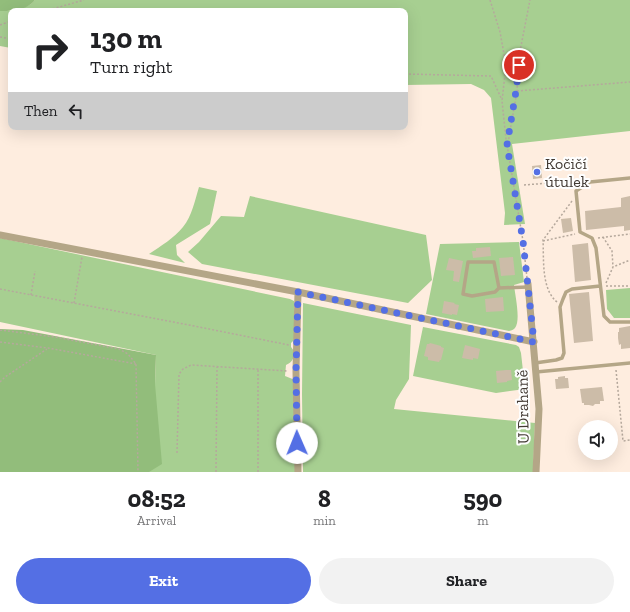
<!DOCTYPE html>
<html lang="en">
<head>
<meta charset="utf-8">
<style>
	body { margin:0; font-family:"Zilla Slab",serif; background:#f2f2f2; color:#202124; height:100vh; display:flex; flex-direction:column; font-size:15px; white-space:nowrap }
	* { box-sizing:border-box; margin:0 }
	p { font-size:13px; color:#757577 }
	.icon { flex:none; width:22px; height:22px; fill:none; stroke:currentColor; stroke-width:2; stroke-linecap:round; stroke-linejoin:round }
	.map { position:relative; height:472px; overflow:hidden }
	.drawer { display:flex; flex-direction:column; background:#fff; flex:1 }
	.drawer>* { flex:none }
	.hud { position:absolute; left:8px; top:8px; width:400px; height:122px; border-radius:8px; box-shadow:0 4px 16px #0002; background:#fff; color:#202124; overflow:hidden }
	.fabs { position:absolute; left:578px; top:420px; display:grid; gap:8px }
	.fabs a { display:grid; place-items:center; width:40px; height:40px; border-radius:50%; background:#fff; box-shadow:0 4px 16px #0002; font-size:20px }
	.pin { position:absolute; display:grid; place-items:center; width:34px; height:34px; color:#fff; margin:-17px; border:2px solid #fff; border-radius:50%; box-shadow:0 1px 4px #0007 }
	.me { position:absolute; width:44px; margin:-22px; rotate:359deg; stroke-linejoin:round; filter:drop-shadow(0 0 3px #0008) }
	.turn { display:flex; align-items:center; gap:14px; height:84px; padding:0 16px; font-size:18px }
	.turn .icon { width:52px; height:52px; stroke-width:2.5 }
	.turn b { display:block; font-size:28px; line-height:34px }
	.then { display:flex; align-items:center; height:38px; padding:0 16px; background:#0003; gap:8px; font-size:15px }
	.eta { display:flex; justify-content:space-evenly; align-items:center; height:68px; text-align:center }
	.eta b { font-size:24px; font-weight:700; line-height:28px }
	.primary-button { display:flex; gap:8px; margin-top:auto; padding:8px 16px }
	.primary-button a { flex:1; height:46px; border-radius:24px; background:#546fe4; color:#fff; font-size:16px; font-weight:700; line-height:46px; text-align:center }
	.primary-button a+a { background:#f2f2f2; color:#202124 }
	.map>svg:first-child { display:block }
</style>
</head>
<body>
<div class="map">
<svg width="630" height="472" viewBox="0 0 630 472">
	<rect width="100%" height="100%" fill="#feeddf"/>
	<path fill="#a7cf91" d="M35,0H630V131L512,144L525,224L504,225L505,213L491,98L484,90L471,84L405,85V11H16L31,4Z
		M0,11H11V48L0,46Z
		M199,187L217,191L210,224L176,245L177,255L185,263L149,254C161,246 174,238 183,227C192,216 195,200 199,187Z
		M250,196L426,235L432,280L408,303L202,264L188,252L199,242L221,216L244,217Z
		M0,238L290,299L294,301V340L291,343V347L294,351C294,358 293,362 286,365L285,376L295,380V472H149L155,384L156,355L0,322Z
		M519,242L524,282L514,285C515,295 521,320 515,328C513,330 512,330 509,331L426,314L440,244Z
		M630,288V318H614L607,309L606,290Z
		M303,303L411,325L409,379L396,400L394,409L535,423L533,472H303L302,394Z
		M423,327L516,345L519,347L521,353L525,389L496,393L413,376Z"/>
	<path fill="#92bd7b" d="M0,0H35C26,11 12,11 0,11Z
		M0,329L23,330L156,355L155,384L162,464L149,472H0Z"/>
	<path fill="#ccbca8" d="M541,165L542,178L533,179L532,166Z
		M630,196V230L624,231V226L586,230L585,211L621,207V198Z
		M571,218L573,231L563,233L561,219Z
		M588,243L591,280L575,282L572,245Z
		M490,247L491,256L473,258L472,251H476V248Z
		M513,257L515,275L501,276L499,258Z
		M449,258L463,261L459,282L453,281L454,271L446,270Z
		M589,292L593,341L574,343L569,294Z
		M503,297L504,311L486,312L485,299Z
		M444,301L455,303L454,304L459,305L457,315L452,314V315L442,313Z
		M630,326V348L621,349V344L619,345L618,338V332H619V328Z
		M430,343L441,346V347L444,348L441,360H440L439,362L428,360V357L424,356L427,344H429Z
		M465,345L480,349L478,359L473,358V360L462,358Z
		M506,370H511L512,380L507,381V382L497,383L496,371Z
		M565,376V378H568L569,388L556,389L555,379H558V377Z
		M602,387L604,401H600V404H595L593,406L589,405H584V403H582L580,389Z"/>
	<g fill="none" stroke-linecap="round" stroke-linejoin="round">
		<path stroke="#b5a89c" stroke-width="1.5" stroke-dasharray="2 2" stroke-linecap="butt" d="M490,0L500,32L506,65L502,101L506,139L523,241L527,278
			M45,11L84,0
			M0,25L11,21
			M0,37L11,39
			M405,74L491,76L502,100
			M517,91L630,82
			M508,143L517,91L520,51L530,0
			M524,185L549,183H568L572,187
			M603,237L612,251L613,267
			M598,238L630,234
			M543,241L575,234
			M606,283L613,267L630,260
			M606,286H630
			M0,289L189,325L289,345
			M31,295L35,271
			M557,302C541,289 544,259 543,240L572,201
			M74,303L82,257
			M0,330L55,337L119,349L128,354L136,364L138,472
			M0,342L48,348L136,364
			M616,370L623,441L630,440
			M0,382L5,377L47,349
			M177,453L179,374L183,369L191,365L288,371
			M216,472L217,367
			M258,472V369"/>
		<path stroke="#b4a687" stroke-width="3.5" d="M630,178L590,182L576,191L580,232L592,238L596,248L604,316L610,322H630
			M499,288L495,292L472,296L463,294L468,262H494L499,288L528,287
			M535,363L556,360L562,358L564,353L560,307L563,299L566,292L572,289L600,286
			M536,372L630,363"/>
		<path stroke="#b4a687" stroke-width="7" d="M0,235L298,292L534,342
			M528,284L539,409L536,472
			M298,472L296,371L298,292"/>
	</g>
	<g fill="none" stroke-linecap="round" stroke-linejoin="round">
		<path stroke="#546fe4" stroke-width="7" stroke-dasharray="0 12.6" d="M297,443L296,371L298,292L534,342L523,241L507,145L516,91L519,65"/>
	</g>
	<circle fill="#546fe4" stroke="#fefefe" stroke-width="1.5" cx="537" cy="172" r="4"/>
	<g text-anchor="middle" stroke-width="4" stroke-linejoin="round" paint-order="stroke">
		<g font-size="16" fill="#423a33" stroke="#fefefe" text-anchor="start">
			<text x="545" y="169">Kočičí<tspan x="545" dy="18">útulek</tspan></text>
		</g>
		<g font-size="16" fill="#423a33" stroke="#fefefe">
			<text transform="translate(522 407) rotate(-91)" y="6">U Drahaně</text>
		</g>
	</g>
</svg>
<div class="fabs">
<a><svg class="icon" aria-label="sound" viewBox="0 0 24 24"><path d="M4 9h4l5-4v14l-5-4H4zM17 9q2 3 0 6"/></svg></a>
</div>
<div class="pin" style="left:519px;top:65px;background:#d93025"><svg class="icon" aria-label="arrive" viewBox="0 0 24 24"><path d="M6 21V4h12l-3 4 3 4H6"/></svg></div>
<svg class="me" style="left:297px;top:443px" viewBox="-20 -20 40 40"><circle r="19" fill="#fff"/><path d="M0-13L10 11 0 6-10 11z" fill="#546fe4"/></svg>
<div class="hud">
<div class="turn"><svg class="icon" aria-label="right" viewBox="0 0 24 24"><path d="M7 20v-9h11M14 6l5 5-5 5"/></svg><div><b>130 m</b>Turn right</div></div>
<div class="then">Then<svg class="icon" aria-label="left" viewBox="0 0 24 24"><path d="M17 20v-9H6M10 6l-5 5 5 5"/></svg></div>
</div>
</div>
<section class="drawer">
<div class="eta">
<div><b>08:52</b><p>Arrival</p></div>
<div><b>8</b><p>min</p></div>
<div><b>590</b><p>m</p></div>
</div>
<div class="primary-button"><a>Exit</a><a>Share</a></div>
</section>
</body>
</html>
